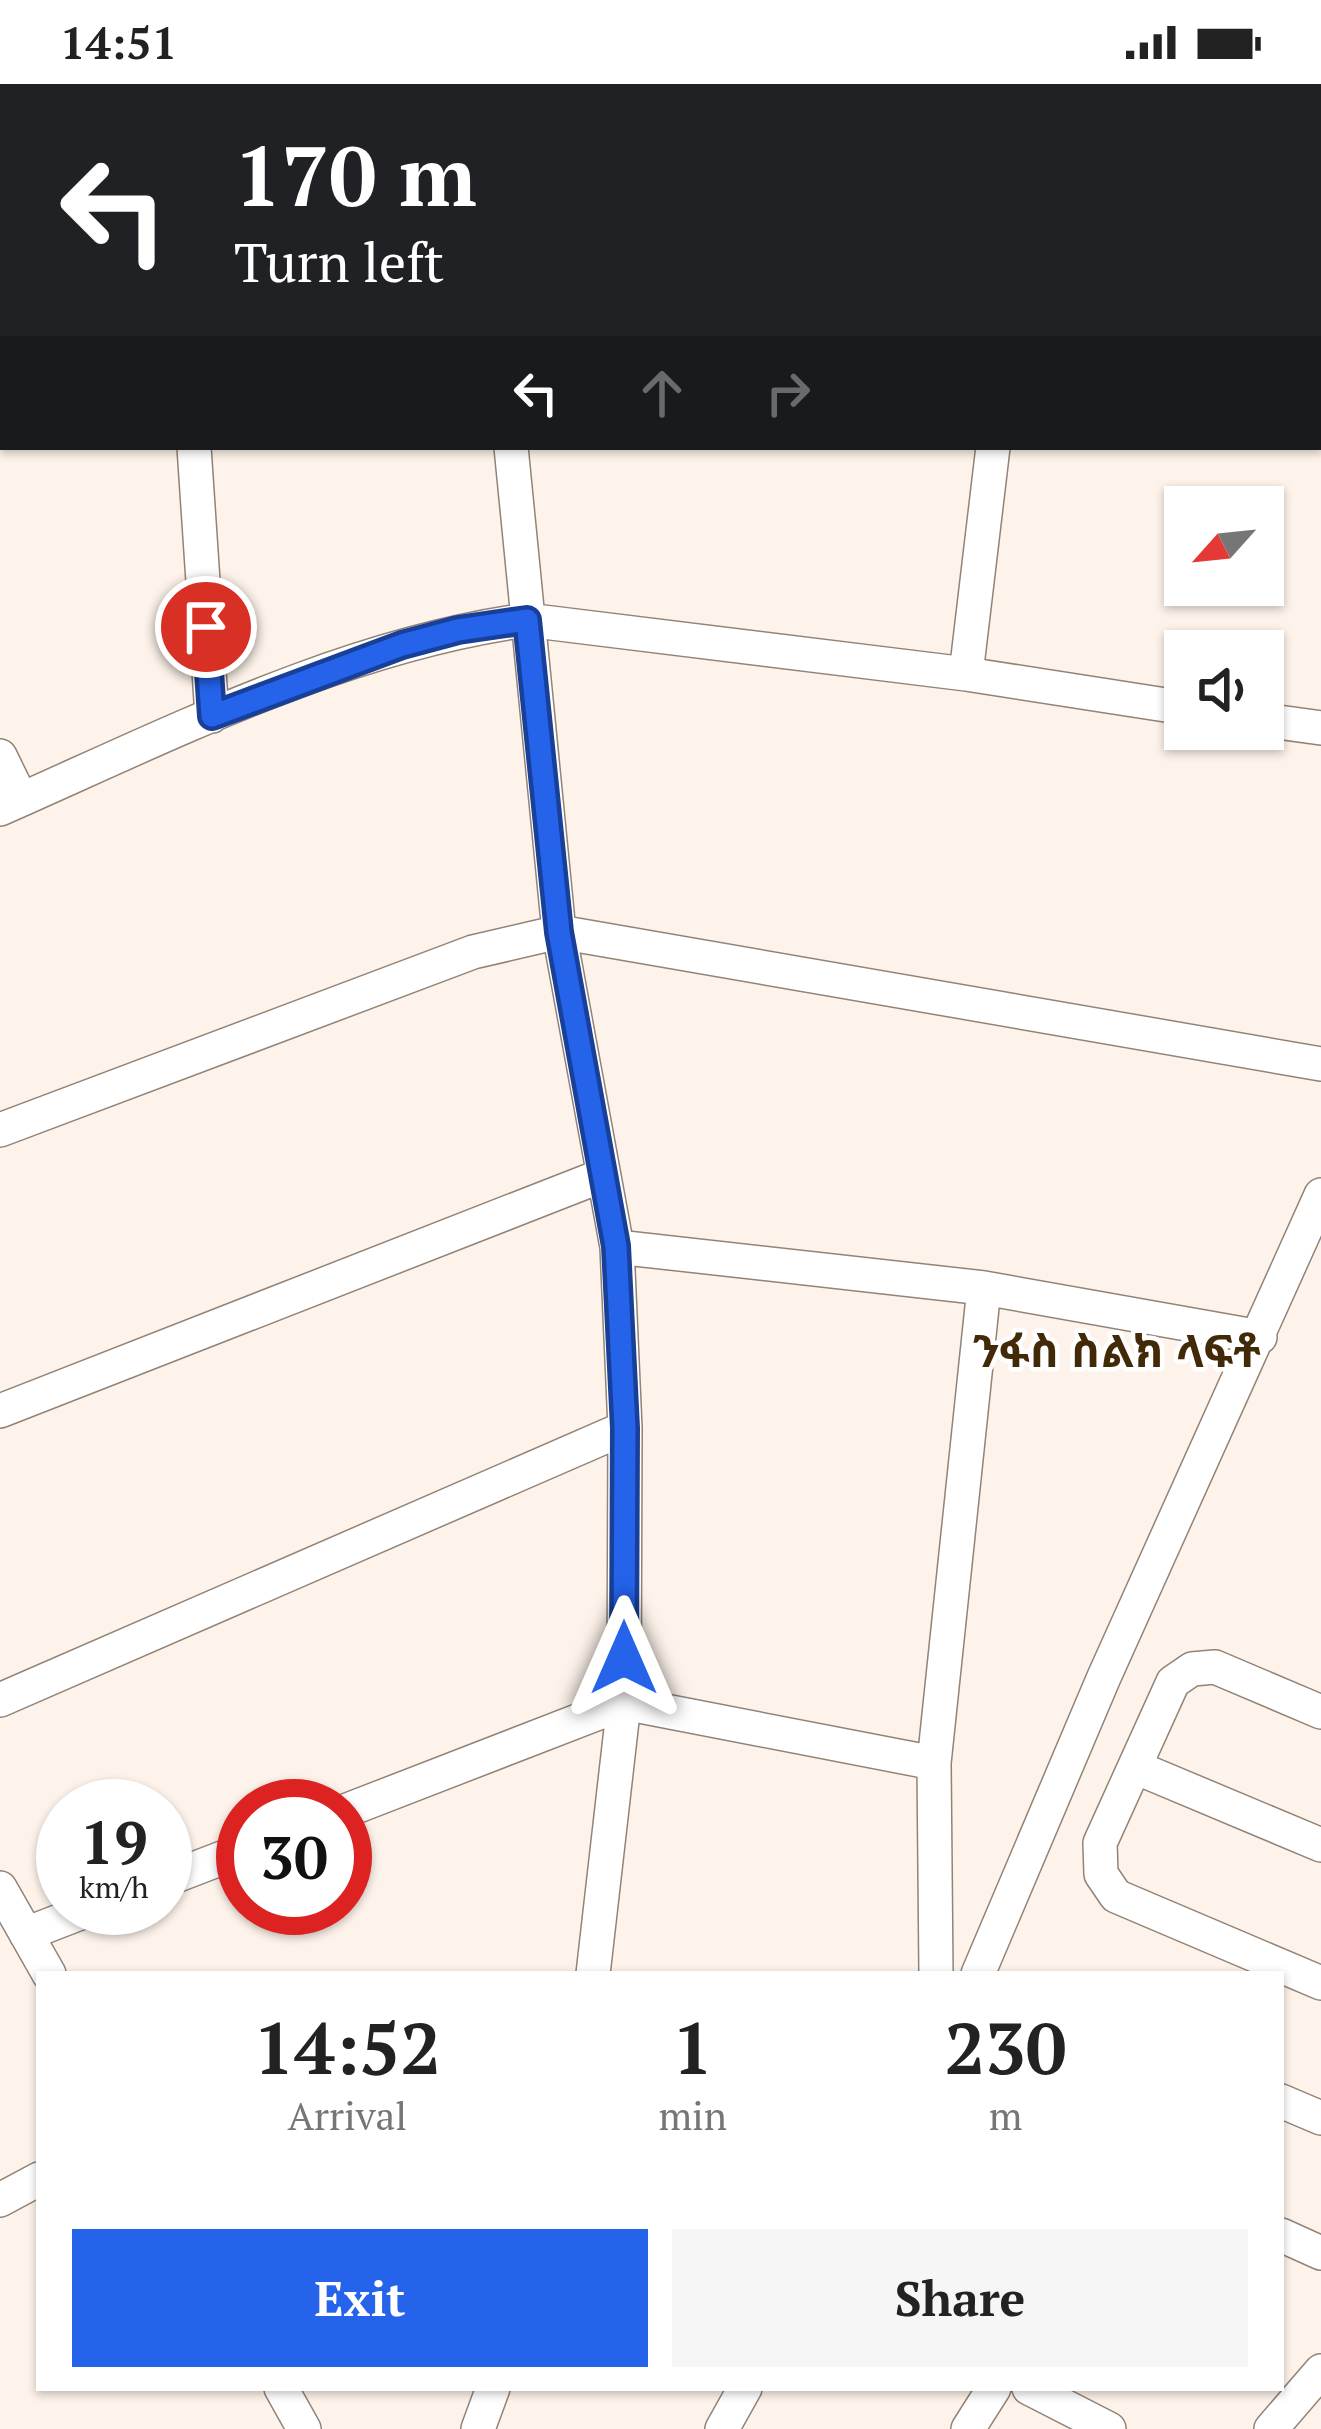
<!DOCTYPE html>
<html lang="en">
<head>
<meta charset="utf-8">
<style>
	body { margin:0; font-family:"PT Serif","Noto Sans Ethiopic",serif; background:#f6f6f6; color:#222; height:100vh; display:flex; flex-direction:column; font-size:45px; white-space:nowrap }
	* { box-sizing:border-box; margin:0 }
	p { font-size:39px; color:#767676 }
	.icon { flex:none; width:66px; height:66px; fill:none; stroke:currentColor; stroke-width:2; stroke-linecap:round; stroke-linejoin:round }
	.map { position:relative; flex:1; overflow:hidden }
	.panel { position:absolute; left:36px; top:1887px; width:1248px; height:420px; display:flex; flex-direction:column; background:#fff; border-radius:0px; box-shadow:0 3px 9px #0004 }
	.panel>* { flex:none }
	.banner { position:absolute; left:0px; top:0px; width:1323px; height:366px; box-shadow:0 3px 9px #0004; background:#202124; color:#fff; overflow:hidden }
	.needle { width:78px; rotate:243deg }
	.buttons { position:absolute; left:1164px; top:402px; display:grid; gap:24px }
	.buttons a { display:grid; place-items:center; width:120px; height:120px; border-radius:0px; background:#fff; box-shadow:0 3px 9px #0004; font-size:60px }
	.speed { position:absolute; left:36px; top:1695px; display:flex; gap:24px; font-size:60px; font-weight:700; text-align:center }
	.speed>* { display:grid; place-content:center; width:156px; height:156px; border-radius:50%; background:#fff; box-shadow:0 3px 9px #0004; line-height:1 }
	.speed small { font-size:30px; font-weight:400 }
	.speed .limit { border:18px solid #d22; background:#fff; color:#111 }
	.pin { position:absolute; display:grid; place-items:center; width:102px; height:102px; color:#fff; margin:-51px; border:6px solid #fff; border-radius:50%; box-shadow:0 3px 12px #0007 }
	.me { position:absolute; width:132px; margin:-66px; rotate:0deg; stroke-linejoin:round; filter:drop-shadow(0 0 9px #0008) }
	.turn { display:flex; align-items:center; gap:42px; height:252px; padding:0 36px; font-size:54px }
	.turn .icon { width:156px; height:156px; stroke-width:2.5 }
	.turn b { display:block; font-size:84px; line-height:102px }
	.lanes { display:flex; align-items:center; height:114px; padding:0 36px; background:#0003; justify-content:center; gap:60px; direction:ltr }
	.lanes .off { opacity:.35 }
	.eta { display:flex; justify-content:space-evenly; align-items:center; height:204px; text-align:center }
	.eta b { font-size:72px; font-weight:800; line-height:84px }
	.cta { display:flex; gap:24px; margin-top:auto; padding:24px 36px }
	.cta a { flex:1; height:138px; border-radius:0px; background:#2563eb; color:#fff; font-size:48px; font-weight:800; line-height:138px; text-align:center }
	.cta a+a { background:#f6f6f6; color:#222 }
	.status { display:flex; justify-content:space-between; align-items:center; height:84px; padding:0 60px; background:#fff; direction:ltr }
	.status svg { height:33px; fill:currentColor }
	.map>svg:first-child { display:block }
</style>
</head>
<body>
<div class="status"><b>14:51</b><svg viewBox="0 0 49 12"><path d="M0 12V9h3v3zM5 12V6h3v6zM10 12V3h3v9zM15 12V0h3v12zM26 1h20v11H26zM47 4h2v5h-2z"/></svg></div>
<div class="map">
<svg width="1321" height="2345" viewBox="0 0 1321 2345">
	<rect width="100%" height="100%" fill="#fdf3ea"/>
	<g fill="none" stroke-linecap="round" stroke-linejoin="round">
		<g stroke="#928376" stroke-width="36">
			<path id="street" d="M170,0V3
				M479,0V3
				M994,0L1006,3
				M601,3L612,0
				M1304,3V0
				M1320,31H1321
				M1320,329H1321
				M194,363L212,632
				M511,363L559,848L617,1163L625,1344L624,1619L593,1890
				M966,590L993,363
				M1263,636L1321,644
				M0,672L21,715
				M0,725C168,651 344,561 527,536L966,590L1185,624
				M0,1046L473,868L559,848L1321,980
				M617,1163L984,1204L1260,1253
				M0,1327L601,1092
				M0,1616L625,1344
				M1321,1628L1215,1583L1192,1585L1173,1598L1100,1759L1101,1790L1116,1812L1321,1899
				M934,1679L936,1890
				M1135,1683L1321,1761
				M345,1727L624,1619L934,1679L984,1204
				M165,1796L243,1766
				M0,1804L49,1890
				M26,1850L93,1824
				M978,1890L1104,1593L1321,1111
				M1281,2017L1321,2034
				M0,2116L39,2095
				M1281,2151L1321,2169
				M281,2304L304,2345
				M1029,2304L1109,2345
				M478,2345L493,2304
				M722,2345L745,2304
				M968,2345L994,2304
				M1271,2345L1321,2287"/>
		</g>
		<use href="#street" stroke="#fff" stroke-width="33"/>
	</g>
	<g fill="none" stroke-linecap="round" stroke-linejoin="round">
		<g stroke="#184099" stroke-width="30">
			<path id="route" d="M206,543L212,632L402,561L458,546L527,536L559,848L616,1162L625,1344L624,1574"/>
		</g>
		<use href="#route" stroke="#2563eb" stroke-width="21"/>
	</g>
	<g text-anchor="middle" stroke-width="9" stroke-linejoin="round" paint-order="stroke">
		<g font-size="45" font-weight="bold" fill="#422907" stroke="#fff">
			<text x="1117" y="1283">ንፋስ ስልክ ላፍቶ</text>
		</g>
	</g>
</svg>
<div class="buttons">
<a><svg class="needle" viewBox="-14 -14 28 28"><path d="M0-13l5 13h-10z" fill="#e53935"/><path d="M0 13l5-13h-10z" fill="#767676"/></svg></a>
<a><svg class="icon" aria-label="sound" viewBox="0 0 24 24"><path d="M4 9h4l5-4v14l-5-4H4zM17 9q2 3 0 6"/></svg></a>
</div>
<div class="speed"><div>19<small>km/h</small></div><div class="limit">30</div></div>
<div class="pin" style="left:206px;top:543px;background:#d93025"><svg class="icon" aria-label="arrive" viewBox="0 0 24 24"><path d="M6 21V4h12l-3 4 3 4H6"/></svg></div>
<svg class="me" style="left:624px;top:1574px" viewBox="-20 -20 40 40"><path d="M0-17L14 15 0 8-14 15z" fill="#2563eb" stroke="#fff" stroke-width="4"/></svg>
<div class="banner">
<div class="turn"><svg class="icon" aria-label="left" viewBox="0 0 24 24"><path d="M17 20v-9H6M10 6l-5 5 5 5"/></svg><div><b>170 m</b>Turn left</div></div>
<div class="lanes"><svg class="icon" aria-label="left" viewBox="0 0 24 24"><path d="M17 20v-9H6M10 6l-5 5 5 5"/></svg><svg class="icon off" aria-label="ahead" viewBox="0 0 24 24"><path d="M12 20V5M6 11l6-6 6 6"/></svg><svg class="icon off" aria-label="right" viewBox="0 0 24 24"><path d="M7 20v-9h11M14 6l5 5-5 5"/></svg></div>
</div>
<section class="panel">
<div class="eta">
<div><b>14:52</b><p>Arrival</p></div>
<div><b>1</b><p>min</p></div>
<div><b>230</b><p>m</p></div>
</div>
<div class="cta"><a>Exit</a><a>Share</a></div>
</section>
</div>
</body>
</html>
